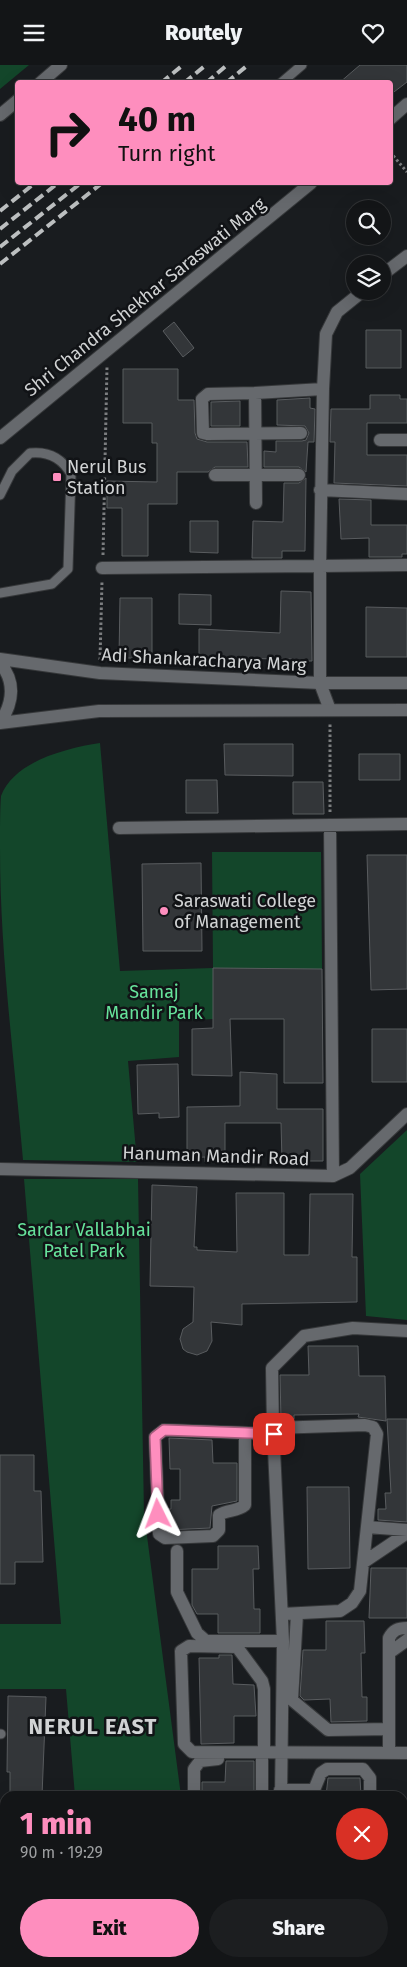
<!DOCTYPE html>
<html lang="en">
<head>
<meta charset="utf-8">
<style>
	body { margin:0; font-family:"Fira Sans",sans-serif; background:#1c1e20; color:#f1f3f6; height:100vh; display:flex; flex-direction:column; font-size:19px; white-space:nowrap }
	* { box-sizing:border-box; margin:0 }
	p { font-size:16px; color:#9d9fa1 }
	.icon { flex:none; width:28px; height:28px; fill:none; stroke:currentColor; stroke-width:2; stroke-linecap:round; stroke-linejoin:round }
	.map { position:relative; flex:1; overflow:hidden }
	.details { position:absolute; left:0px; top:1726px; width:408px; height:176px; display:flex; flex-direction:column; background:#131517; border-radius:15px 15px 0 0; box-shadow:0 5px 20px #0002,0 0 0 1px #323436 }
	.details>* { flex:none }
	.hud { position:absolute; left:15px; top:15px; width:378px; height:105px; border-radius:5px; box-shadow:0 5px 20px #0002,0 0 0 1px #323436; background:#fe8ebe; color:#111; overflow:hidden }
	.tools { position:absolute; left:346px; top:135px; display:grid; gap:10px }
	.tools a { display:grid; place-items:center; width:45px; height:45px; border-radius:50%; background:#131517; box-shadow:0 5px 20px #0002,0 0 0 1px #323436; font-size:25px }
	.pin { position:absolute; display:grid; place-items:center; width:42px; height:42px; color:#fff; margin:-21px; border-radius:10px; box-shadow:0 2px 8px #0006 }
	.me { position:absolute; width:55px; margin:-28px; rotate:357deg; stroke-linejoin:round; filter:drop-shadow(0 0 4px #0008) }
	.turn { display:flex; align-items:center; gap:18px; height:105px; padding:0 20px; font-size:22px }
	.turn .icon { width:65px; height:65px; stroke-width:2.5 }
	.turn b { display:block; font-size:35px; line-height:42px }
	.round { display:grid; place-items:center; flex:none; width:52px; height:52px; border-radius:26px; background:#1c1e20 }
	.headline { display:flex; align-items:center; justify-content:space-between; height:85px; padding:0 20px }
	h1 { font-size:30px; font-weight:800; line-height:38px; color:#fe8ebe }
	.primary-button { display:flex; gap:10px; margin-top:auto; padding:10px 20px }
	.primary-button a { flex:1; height:58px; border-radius:30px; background:#fe8ebe; color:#111; font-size:20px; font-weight:800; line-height:58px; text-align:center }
	.primary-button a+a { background:#1c1e20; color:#f1f3f6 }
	header { display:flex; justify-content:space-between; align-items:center; height:65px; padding:0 20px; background:#131517; font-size:22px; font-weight:800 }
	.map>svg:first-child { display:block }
</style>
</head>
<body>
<header><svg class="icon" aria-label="menu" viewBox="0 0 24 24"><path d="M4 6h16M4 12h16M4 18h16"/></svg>Routely<svg class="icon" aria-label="heart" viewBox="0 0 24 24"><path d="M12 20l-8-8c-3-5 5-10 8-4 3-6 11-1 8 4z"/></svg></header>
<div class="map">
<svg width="407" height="1902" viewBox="0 0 407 1902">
	<rect width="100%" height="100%" fill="#191c1f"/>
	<path fill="#13462a" d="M0,0H29L0,24Z
		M100,678L120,906L213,903L212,787H321L322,904L213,954L179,956V992L128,996L137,1097L23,1095C14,992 0,888 0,784C0,771 0,743 1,731C14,696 67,683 100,678Z
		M407,1065V1255L366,1251L360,1109Z
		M24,1114H138L144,1448L181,1731H75L66,1624H0V1559H61Z"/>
	<path fill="#333639" stroke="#595c5f" d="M360,0H407V17L390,30V18H339Z
		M174,257L194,283L183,292L163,266Z
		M366,265H401V303H366Z
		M123,304H178V335H194L195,368L197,374L207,377H247L248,402H215L208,407H177V439H148V491H122V443H107V416L157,417V378H152V358H123Z
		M370,330H400V334H407V358H367V390H407V421L334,418L335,377H330L331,344H370Z
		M310,333V343L315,344L314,377H308L306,407L299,402H264V386L276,387V376H302L306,375L309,368L305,361L277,360V335Z
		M240,336V361H211V337Z
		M306,413L305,486H282V493H252L253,456L283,457L284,418H299Z
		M339,434L371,435V460H407V489H402V492H369V473L341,474Z
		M190,456H218V488L190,487Z
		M281,526L311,527L312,596H292V594L199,593V564L280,568Z
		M179,529L211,530V560L179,559Z
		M120,533H152V593H119Z
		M366,542L407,543V592H366Z
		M224,679H293V711L225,710Z
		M359,689H400V715H359Z
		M186,715H217L218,748H186Z
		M293,717H323L324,749H293Z
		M367,790H407V924L371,925Z
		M201,798L202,886H143L142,799Z
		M213,903L322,904L323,1018H284V954H230L232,1011L192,1010V964L213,963Z
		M372,964H407V1017H372Z
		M178,999L179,1052L159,1053V1048L138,1049L137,1000Z
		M240,1007L277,1009V1044H323V1096H282L281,1058H225V1097H205V1092L187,1093V1042L240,1041Z
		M152,1120L197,1122L194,1182H197V1185L237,1187L236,1128H284V1190H309L310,1129H353L352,1192H357V1237L242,1239V1260L211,1257L212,1276L207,1286L197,1290L187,1287L183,1284L180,1274L183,1264L193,1257L194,1222L150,1221Z
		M308,1281H358L359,1311H385L386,1356L358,1352L359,1349L294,1350V1354L281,1355L280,1310H309Z
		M387,1354H407V1457L378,1455V1444H386L385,1428H391Z
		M169,1373L212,1375L213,1398H237V1436L212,1441L210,1463L167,1465L166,1444H171V1435H180V1404H170Z
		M0,1390H34V1426H41L43,1497H15V1519H0Z
		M307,1422H349L350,1503L308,1504Z
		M218,1481H258L259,1504H253L254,1544H260V1568H218V1549H197L192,1540V1504H218Z
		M371,1503H407V1553H369Z
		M326,1556H364L365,1588H361L362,1632H367V1656L331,1657L330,1634L304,1635L300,1631L303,1585H326Z
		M219,1590H232L233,1619L254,1620L256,1651H234V1678L201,1679L199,1593H219Z
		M8,1631L46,1632L42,1731H10V1707H7Z
		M226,1696H254V1731H202V1717H225Z
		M328,1713H360L361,1731H326Z"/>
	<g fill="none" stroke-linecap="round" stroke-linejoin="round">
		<g stroke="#36383a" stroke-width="11">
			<path id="service" d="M281,18L302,0
				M0,430L12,406L30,388C49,386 62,393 71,409L68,504L52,519L0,528
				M0,1669H1"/>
		</g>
		<g stroke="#36383a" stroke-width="14">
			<path id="minor" d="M382,210L407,191
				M363,226L337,247L326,269L323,324L320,501L407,500
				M255,328L208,329L202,334L203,368L207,369L301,368
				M380,375H407
				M215,410H299
				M320,425L407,429
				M256,438L255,328L323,324
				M102,503L320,501V618L330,645
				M330,760L333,1111
				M119,763L407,759
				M0,1104L333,1111L350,1103L407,1049
				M273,1363L272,1303L304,1271L353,1263L407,1266
				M245,1368V1440C237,1447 228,1444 219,1450V1465L213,1471L165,1473L159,1469L155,1372L164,1365L274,1369
				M367,1462L407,1465
				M177,1486V1527L197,1568L206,1576H283
				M364,1497L407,1468
				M297,1549L292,1635L328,1665L389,1664
				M389,1588L407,1575
				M264,1688V1624L262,1616L237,1582L189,1581L181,1586L184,1679L192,1687L407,1688
				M389,1688V1573C393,1565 398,1563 407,1563
				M262,1693V1731
				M280,1725H314L321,1708L327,1704H363L370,1713V1731
				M194,1731V1704L200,1696L218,1694
				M281,1731L283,1576L273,1363L365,1360L373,1362L377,1369L360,1526L352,1538L340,1546L282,1549
				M274,1898V1902
				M369,1898V1902"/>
		</g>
		<g stroke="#36383a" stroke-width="14">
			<path id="tertiary" d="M40,18L61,0
				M0,50L18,35
				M390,54L407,39
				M0,373L311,118
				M0,1836H5
				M402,1840H407
				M0,1859H5
				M402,1863H407"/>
		</g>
		<g stroke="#36383a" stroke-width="14">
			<path id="secondary" d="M0,594L100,608L320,618H407
				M0,598C16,617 13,638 0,658
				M0,658L99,646L407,645"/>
		</g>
		<path stroke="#7c7e80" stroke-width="3" stroke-dasharray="2.5 2.5" stroke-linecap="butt" d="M390,87L407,107
			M103,490L107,302
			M100,595L102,516
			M330,747V658"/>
		<use href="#service" stroke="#66696d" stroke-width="9"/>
		<use href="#minor" stroke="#66696d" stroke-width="12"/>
		<use href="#tertiary" stroke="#66696d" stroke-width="12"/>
		<use href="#secondary" stroke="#66696d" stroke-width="12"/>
		<path stroke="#bcbfc0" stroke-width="4" stroke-dasharray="10 5" stroke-linecap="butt" d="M161,18L183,0
			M184,18L206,0
			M206,18L227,0
			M226,18L248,0
			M0,146L35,118
			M0,164L58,118
			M0,182L81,118
			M0,199L102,118"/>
	</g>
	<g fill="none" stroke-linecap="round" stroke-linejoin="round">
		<g stroke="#a55c7c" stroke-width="12">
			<path id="route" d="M158,1449L155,1372L164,1365L274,1369"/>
		</g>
		<use href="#route" stroke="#fe8ebe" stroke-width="9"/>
	</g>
	<g fill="#fe8ebe" stroke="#111316" stroke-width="2">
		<rect x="52" y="407" width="10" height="10" rx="2.5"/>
		<circle cx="164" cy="846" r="5"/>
	</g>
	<g text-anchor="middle" stroke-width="5" stroke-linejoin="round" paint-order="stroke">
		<g font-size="18" fill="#d1d3d4" stroke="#111316">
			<text transform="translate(145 232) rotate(-39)" y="6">Shri Chandra Shekhar Saraswati Marg</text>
			<text transform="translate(204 595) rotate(3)" y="6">Adi Shankaracharya Marg</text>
			<text transform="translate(216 1091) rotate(2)" y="6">Hanuman Mandir Road</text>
		</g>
		<g font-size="18" fill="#d1d3d4" stroke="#111316" text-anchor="start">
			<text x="67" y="408">Nerul Bus<tspan x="67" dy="21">Station</tspan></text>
			<text x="174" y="842">Saraswati College<tspan x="174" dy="21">of Management</tspan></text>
		</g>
		<g font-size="18" fill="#66e39b" stroke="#111316">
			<text x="154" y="933">Samaj<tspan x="154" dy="21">Mandir Park</tspan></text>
			<text x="84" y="1171">Sardar Vallabhai<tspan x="84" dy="21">Patel Park</tspan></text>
		</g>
		<g font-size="22" font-weight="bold" letter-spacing="1" fill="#d1d3d4" stroke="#111316">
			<text x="93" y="1669">NERUL EAST</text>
		</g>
	</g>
</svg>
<div class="tools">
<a><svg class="icon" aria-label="search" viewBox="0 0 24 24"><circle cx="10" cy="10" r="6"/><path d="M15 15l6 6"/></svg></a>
<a><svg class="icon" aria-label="layers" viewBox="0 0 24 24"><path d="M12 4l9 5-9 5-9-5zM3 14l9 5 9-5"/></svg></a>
</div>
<div class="pin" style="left:274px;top:1369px;background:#d93025"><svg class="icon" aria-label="arrive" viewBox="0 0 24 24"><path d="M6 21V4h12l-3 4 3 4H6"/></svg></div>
<svg class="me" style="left:158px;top:1449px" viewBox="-20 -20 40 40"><path d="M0-17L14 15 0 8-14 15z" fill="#fe8ebe" stroke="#fff" stroke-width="4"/></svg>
<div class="hud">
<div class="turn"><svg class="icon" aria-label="right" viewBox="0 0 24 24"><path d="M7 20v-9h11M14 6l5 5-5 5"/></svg><div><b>40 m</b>Turn right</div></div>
</div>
<section class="details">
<div class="headline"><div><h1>1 min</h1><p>90 m · 19:29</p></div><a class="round" style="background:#d93025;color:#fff"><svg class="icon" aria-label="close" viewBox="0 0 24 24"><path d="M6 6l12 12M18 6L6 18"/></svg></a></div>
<div class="primary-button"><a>Exit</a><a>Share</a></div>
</section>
</div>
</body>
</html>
